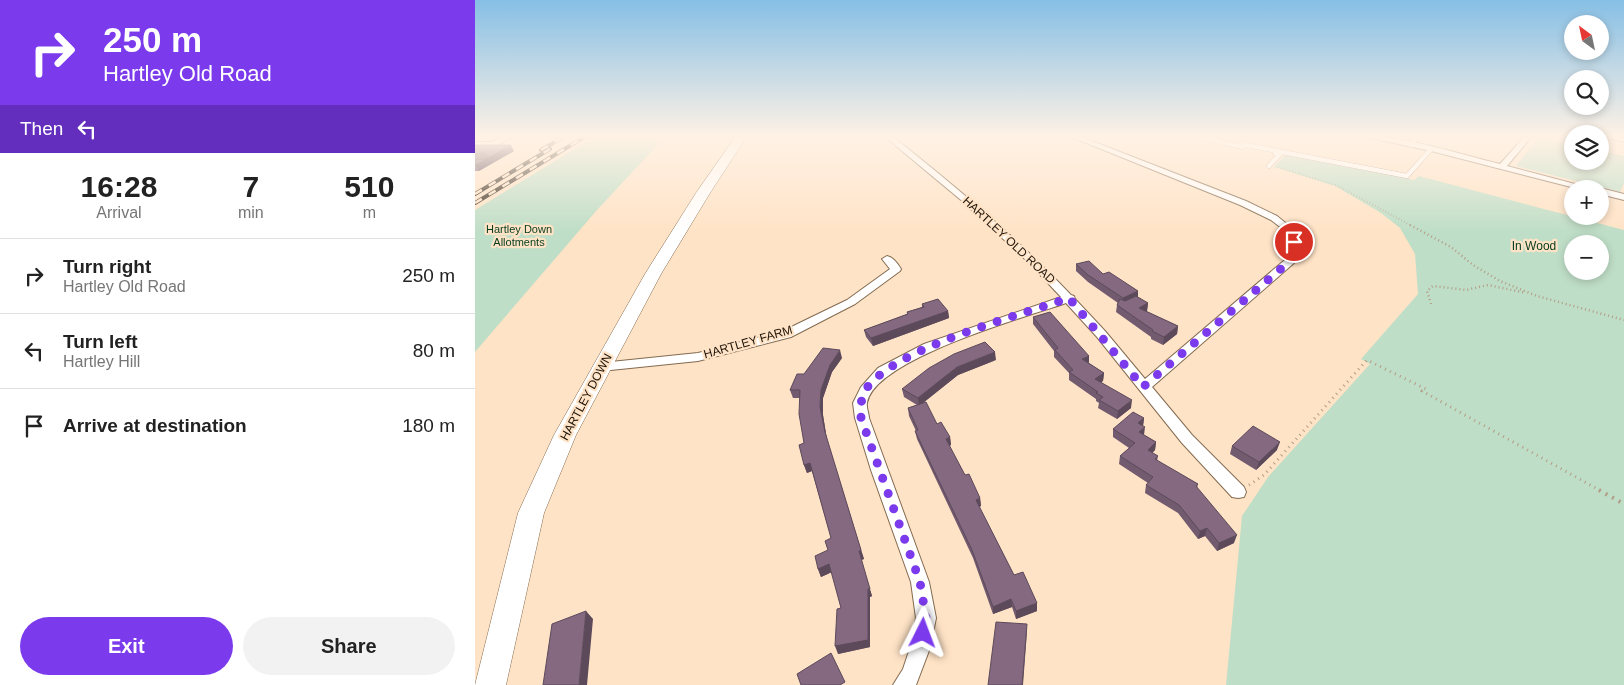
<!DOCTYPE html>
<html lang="en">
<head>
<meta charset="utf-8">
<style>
	body { margin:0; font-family:Helvetica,sans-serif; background:#f2f2f2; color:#222; height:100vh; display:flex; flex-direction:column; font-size:19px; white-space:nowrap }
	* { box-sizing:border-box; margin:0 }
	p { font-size:16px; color:#767676 }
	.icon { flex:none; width:28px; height:28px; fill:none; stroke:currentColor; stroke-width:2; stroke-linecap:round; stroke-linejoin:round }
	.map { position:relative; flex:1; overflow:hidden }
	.panel { display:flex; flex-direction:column; background:#fff; width:475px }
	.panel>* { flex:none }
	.banner { background:#7c3aed; color:#fff; overflow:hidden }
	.needle { width:32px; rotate:327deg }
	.buttons { position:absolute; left:1089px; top:15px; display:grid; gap:10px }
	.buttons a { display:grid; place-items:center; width:45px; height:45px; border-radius:50%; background:#fff; box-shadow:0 2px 8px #0003; font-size:25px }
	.pin { position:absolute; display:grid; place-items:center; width:42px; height:42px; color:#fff; margin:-21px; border:2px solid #fff; border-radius:50%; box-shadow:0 1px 5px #0007 }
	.me { position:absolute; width:55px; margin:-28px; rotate:3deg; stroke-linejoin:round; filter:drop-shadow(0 0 4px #0008) }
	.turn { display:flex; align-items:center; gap:18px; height:105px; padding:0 20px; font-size:22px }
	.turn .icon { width:65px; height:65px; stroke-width:2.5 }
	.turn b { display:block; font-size:35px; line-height:42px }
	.then { display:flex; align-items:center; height:48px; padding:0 20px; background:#0003; gap:10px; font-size:19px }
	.eta { display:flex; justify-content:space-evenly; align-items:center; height:85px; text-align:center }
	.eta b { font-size:30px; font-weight:700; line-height:35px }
	.cta { display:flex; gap:10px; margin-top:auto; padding:10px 20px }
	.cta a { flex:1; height:58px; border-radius:30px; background:#7c3aed; color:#fff; font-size:20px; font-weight:700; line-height:58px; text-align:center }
	.cta a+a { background:#f2f2f2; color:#222 }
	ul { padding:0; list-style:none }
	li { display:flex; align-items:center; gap:15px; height:75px; padding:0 20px; border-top:1px solid #e0e0e0 }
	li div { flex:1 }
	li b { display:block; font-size:19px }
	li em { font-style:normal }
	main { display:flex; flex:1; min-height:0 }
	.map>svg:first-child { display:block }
</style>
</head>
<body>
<main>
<section class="panel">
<div class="banner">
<div class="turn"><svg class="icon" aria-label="right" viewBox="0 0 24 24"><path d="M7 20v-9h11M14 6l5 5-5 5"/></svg><div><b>250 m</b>Hartley Old Road</div></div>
<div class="then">Then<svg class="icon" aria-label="left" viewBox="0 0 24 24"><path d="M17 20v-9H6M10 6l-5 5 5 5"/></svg></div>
</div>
<div class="eta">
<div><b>16:28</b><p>Arrival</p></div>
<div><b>7</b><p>min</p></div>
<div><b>510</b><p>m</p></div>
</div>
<ul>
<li><svg class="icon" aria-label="right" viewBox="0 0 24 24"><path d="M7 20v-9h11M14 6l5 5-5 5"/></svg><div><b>Turn right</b><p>Hartley Old Road</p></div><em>250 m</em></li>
<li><svg class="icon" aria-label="left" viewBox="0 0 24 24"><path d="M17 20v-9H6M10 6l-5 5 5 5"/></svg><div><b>Turn left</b><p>Hartley Hill</p></div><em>80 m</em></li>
<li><svg class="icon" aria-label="arrive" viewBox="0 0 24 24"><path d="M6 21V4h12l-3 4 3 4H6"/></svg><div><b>Arrive at destination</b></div><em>180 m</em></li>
</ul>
<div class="cta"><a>Exit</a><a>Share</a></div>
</section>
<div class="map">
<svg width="1149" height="685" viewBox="0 0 1149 685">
	<rect width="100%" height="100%" fill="#ffe3c6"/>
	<path fill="#bfdec7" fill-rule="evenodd" d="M121,136H191L122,210L0,352V210Z
		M1064,137L1097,145L1098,161H1125V151L1149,156V183L1145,192L1041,166Z
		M810,155L939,180L944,176L1149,230V685H751L767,516L793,477L895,364L886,359L943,294L940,254L925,228L906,213L860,186L799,167ZM1098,244H1125V271H1098Z"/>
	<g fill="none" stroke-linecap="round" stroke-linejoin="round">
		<g stroke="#836b50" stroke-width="5">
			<path id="lane" d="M720,136L768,147
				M766,144L932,176L956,149
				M936,145L943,136
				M794,166L805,154L800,153"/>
		</g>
		<g stroke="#836b50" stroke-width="2">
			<path id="street" d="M29,136H39L21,146H0V142H17Z
				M409,136H417C480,186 540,236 596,295L599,296L600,299L630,331L670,379L811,259L816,252L809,230L796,220L765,205L594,136H604L771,201L802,216L818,229L826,252L819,263L677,387L717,435L769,487L771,492L769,497L763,498L757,497L707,443L622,337L591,303C551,317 399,359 392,403C391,407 394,414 394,418L454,582L461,618L455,648L441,685H418L428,669L435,648L441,618L436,582L396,470L380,418L378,403L386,387L403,368L449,344L586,297L552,261L486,200Z
				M886,136C932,136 980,153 1025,164L1050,136H1057L1032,166L1119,189H1104L956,151Z
				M1132,136L1149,138V142L1132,138Z
				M1125,188L1149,194V200L1125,194Z
				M412,256C418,257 423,264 426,269L425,271L380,304L316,337L223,361L126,371L119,367L126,363L223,353L308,331L372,300L415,269L407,259Z"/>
		</g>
		<g stroke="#836b50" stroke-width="1">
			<path id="secondary" d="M261,136H272L235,193L186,274L101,435L69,513L31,685H0L43,513L79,435L170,274L221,193Z"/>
		</g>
		<path stroke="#b39d86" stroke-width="2" stroke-dasharray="0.5 2.5" stroke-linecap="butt" d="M185,142L251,140
			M803,167L863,186L937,226"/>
		<path stroke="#b39d86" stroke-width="2.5" stroke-dasharray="1 3" stroke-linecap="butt" d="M935,225L976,247L998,265L1025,281L1062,296L1149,320
			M956,304L952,291L958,286L991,290L1013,285L1051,293"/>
		<path stroke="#b39d86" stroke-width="3" stroke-dasharray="1 4.5" stroke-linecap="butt" d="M774,485L789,475L892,360L951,389L947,391L1126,491"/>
		<path stroke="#b39d86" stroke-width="4" stroke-dasharray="2 5.5" stroke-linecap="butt" d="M1124,490L1149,504"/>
		<use href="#lane" stroke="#fff" stroke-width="4.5"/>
		<use href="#street" fill="#fff" fill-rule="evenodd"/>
		<use href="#secondary" fill="#fff" fill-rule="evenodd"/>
		<g stroke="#3c3023" stroke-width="4">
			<path id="rail" d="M66,150L90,136
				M0,194L75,149
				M0,203L111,136"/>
		</g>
		<use href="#rail" stroke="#ffe3c6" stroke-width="2.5" stroke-dasharray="8" stroke-linecap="butt"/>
	</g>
	<path fill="#725a6f" d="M0,145L39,151L4,171H0Z
		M601,264L673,303L672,311H671L703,326L702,334L688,345L676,339V337L641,312L642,305L643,303L613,282L601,271Z
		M447,304L473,311L474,318L398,346L391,337L389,330L432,314V312L447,307Z
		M558,317L614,363L629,373L628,381L626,382L656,408L642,419L623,408L624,403L621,401V399L594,380V373L579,357V351L558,324Z
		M367,358L357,372L348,398V415L352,440L389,559L386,560L397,596L395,597V647L363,654L366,608L357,572L346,577L343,569L353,550L356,538L337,471L332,473L329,465V443L325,398H318L315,390L329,374Z
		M521,360L483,375L448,403L462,424L475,437L476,445L474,446L490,475L505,498L506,506L504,507L539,575L562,611L541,619L537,607L518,614L498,558L442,439L440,431H441L434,416L433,408L442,405L429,397L427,389Z
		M669,418L668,426L669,435L681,442L680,450L677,453L683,456L682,461L723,484L722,488L759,543L742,551L730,536L723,539L703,513L670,493L671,485L673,483L644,464L645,456L654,448L638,437V429Z
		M757,446L802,450L781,470L755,454Z"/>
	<path fill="#5c4a5a" d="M36,145L39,151L4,171L1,165Z
		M663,291V299L647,305L648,298Z
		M673,303L672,311L663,315L664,308Z
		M473,311L474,318L398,346L396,338Z
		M703,326L702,334L688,345L689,337Z
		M365,350L367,358L357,372L348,398V415L352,440L350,432L345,407L346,390L355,365Z
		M520,352L521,360L483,375L444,406L443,398L482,367Z
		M614,356V363L607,359Z
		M629,373L628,381L620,386V379Z
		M657,400L656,408L642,419L643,411Z
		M669,418L668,426L663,423Z
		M670,427L669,435L664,432Z
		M475,437L476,445L472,447L471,439Z
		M681,442L680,450L672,458L673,450Z
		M805,442L802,450L781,470L784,462Z
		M335,463L337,471L332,473L329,465Z
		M505,498L506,506L502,508L501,500Z
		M732,528L730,536L723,539L725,531Z
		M762,535L759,543L742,551L744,543Z
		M386,550L389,559L386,560L397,596L395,597V647L363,654L360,646L384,551Z
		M354,564L357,572L346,577L343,569Z
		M536,599L537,607L518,614V607Z
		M562,603V611L541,619V611Z
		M111,611L118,619L112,685H104Z
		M552,624V631L548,685H547Z"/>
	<path fill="#846981" stroke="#5c4a5a" d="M0,145H36L1,165H0V160L12,159V156L8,153L0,154Z
		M614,261L628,274L634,272L663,291L648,298L613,275L601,264Z
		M661,296L673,303L664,308L703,326L689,337L677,331L678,330L642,305L645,299L650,301Z
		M463,299L473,311L396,338L389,330L433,314L432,312L449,307L447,304Z
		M575,312L614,356L607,359L629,373L620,379L657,400L643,411L624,400L628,397L621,393L623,392L594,372L598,370L580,350L583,348L558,317Z
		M510,342L520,352L482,367L443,398L427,389L454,368L479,354Z
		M348,348L365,350L355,365L346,390L345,407L350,432L386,550L384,551L395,589H393V640L360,646L362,609L366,608L354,564L343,569L340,556L353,550L350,541L356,538L335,463L329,465L324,445L329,443L324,414L325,390H315L322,374H329Z
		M451,402L462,424L466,422L475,437L471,439L490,475L494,474L505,498L501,500L539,575L548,572L562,603L541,611L536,599L518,607L497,550L440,431L443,430L433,408Z
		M658,412L669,418L663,423L670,427L664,432L681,442L673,450L683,456L680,459L723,484L721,486L762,535L744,543L732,528L725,531L704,505L671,485L678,477L645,456L660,443L638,429Z
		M778,426L805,442L784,462L757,446Z
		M111,611L104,685H68L77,624Z
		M521,622L552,624L547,685H513Z
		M356,653L370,682L365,685H326L322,674Z"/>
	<linearGradient id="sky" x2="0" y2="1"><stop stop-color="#86bfe5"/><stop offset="0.59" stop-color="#fff2e5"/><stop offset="1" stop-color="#fff2e5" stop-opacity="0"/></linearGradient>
	<rect width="1149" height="232" fill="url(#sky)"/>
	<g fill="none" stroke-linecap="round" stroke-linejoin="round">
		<path stroke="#7c3aed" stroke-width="9" stroke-dasharray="0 16.2" d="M448,633L451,618L445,582L386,418C386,407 385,399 391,389C421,347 544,316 594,298L668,387L815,261L821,252L819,242"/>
	</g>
	<g text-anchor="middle" stroke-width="4.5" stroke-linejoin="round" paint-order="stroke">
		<g font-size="11" fill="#043b1d" stroke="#ffe3c6">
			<text x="44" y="233">Hartley Down<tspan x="44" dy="13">Allotments</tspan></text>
		</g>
		<g font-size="12" fill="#1e1409" stroke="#ffe3c6">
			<text transform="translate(534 240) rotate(43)" y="4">HARTLEY OLD ROAD</text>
			<text transform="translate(273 342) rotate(-16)" y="4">HARTLEY FARM</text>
			<text transform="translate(111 397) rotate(-62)" y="4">HARTLEY DOWN</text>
		</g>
		<g font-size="12" fill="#043b1d" stroke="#ffe3c6">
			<text x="1059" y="250">In Wood</text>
		</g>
	</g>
</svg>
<div class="buttons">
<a><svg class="needle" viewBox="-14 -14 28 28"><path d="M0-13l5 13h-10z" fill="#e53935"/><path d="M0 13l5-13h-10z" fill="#767676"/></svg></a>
<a><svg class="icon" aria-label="search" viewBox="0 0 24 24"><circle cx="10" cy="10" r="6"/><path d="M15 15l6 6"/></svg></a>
<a><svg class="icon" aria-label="layers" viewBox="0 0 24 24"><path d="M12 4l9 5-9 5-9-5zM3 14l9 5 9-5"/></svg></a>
<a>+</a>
<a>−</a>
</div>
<div class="pin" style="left:819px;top:242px;background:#d93025"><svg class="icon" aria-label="arrive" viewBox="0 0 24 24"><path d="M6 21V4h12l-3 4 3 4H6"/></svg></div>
<svg class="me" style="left:448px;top:633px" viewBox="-20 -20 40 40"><path d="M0-17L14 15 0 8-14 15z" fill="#7c3aed" stroke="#fff" stroke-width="4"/></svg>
</div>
</main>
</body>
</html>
